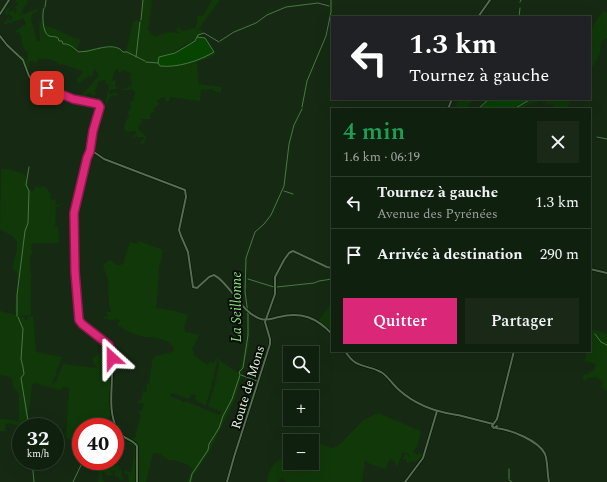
<!DOCTYPE html>
<html lang="fr">
<head>
<meta charset="utf-8">
<style>
	body { margin:0; font-family:Spectral,serif; background:#192817; color:#f1f3f6; height:100vh; display:flex; flex-direction:column; font-size:15px; white-space:nowrap }
	* { box-sizing:border-box; margin:0 }
	p { font-size:13px; color:#9ca39e }
	.icon { flex:none; width:22px; height:22px; fill:none; stroke:currentColor; stroke-width:2; stroke-linecap:round; stroke-linejoin:round }
	.map { position:relative; flex:1; overflow:hidden }
	.sheet { position:absolute; left:331px; top:108px; width:260px; height:244px; display:flex; flex-direction:column; background:#10200e; border-radius:0px; box-shadow:0 4px 16px #0002,0 0 0 1px #303e2e }
	.sheet>* { flex:none }
	.guide { position:absolute; left:331px; top:16px; width:260px; height:84px; border-radius:0px; box-shadow:0 4px 16px #0002,0 0 0 1px #303e2e; background:#202124; color:#fff; overflow:hidden }
	.fabs { position:absolute; left:283px; top:346px; display:grid; gap:8px }
	.fabs a { display:grid; place-items:center; width:36px; height:36px; border-radius:0px; background:#10200e; box-shadow:0 4px 16px #0002,0 0 0 1px #303e2e; font-size:20px }
	.speed { position:absolute; left:12px; top:418px; display:flex; gap:8px; font-size:20px; font-weight:700; text-align:center }
	.speed>* { display:grid; place-content:center; width:52px; height:52px; border-radius:50%; background:#10200e; box-shadow:0 4px 16px #0002,0 0 0 1px #303e2e; line-height:1 }
	.speed small { font-size:10px; font-weight:400 }
	.speed .limit { border:6px solid #d22; background:#fff; color:#111 }
	.pin { position:absolute; display:grid; place-items:center; width:34px; height:34px; color:#fff; margin:-17px; border-radius:8px; box-shadow:0 2px 6px #0006 }
	.me { position:absolute; width:44px; margin:-22px; rotate:336deg; stroke-linejoin:round; filter:drop-shadow(0 0 3px #0008) }
	.turn { display:flex; align-items:center; gap:14px; height:84px; padding:0 12px; font-size:18px }
	.turn .icon { width:52px; height:52px; stroke-width:2.5 }
	.turn b { display:block; font-size:28px; line-height:34px }
	.round { display:grid; place-items:center; flex:none; width:42px; height:42px; border-radius:0px; background:#192817 }
	.headline { display:flex; align-items:center; justify-content:space-between; height:68px; padding:0 12px }
	h1 { font-size:24px; font-weight:600; line-height:30px; color:#1e9e55 }
	.button { display:flex; gap:8px; margin-top:auto; padding:8px 12px }
	.button a { flex:1; height:46px; border-radius:0px; background:#db2777; color:#fff; font-size:16px; font-weight:600; line-height:46px; text-align:center }
	.button a+a { background:#192817; color:#f1f3f6 }
	ul { padding:0; list-style:none }
	li { display:flex; align-items:center; gap:12px; height:52px; padding:0 12px; border-top:1px solid #303e2e }
	li div { flex:1 }
	li b { display:block; font-size:15px }
	li em { font-style:normal }
	.map>svg:first-child { display:block }
</style>
</head>
<body>
<div class="map">
<svg width="607" height="482" viewBox="0 0 607 482">
	<rect width="100%" height="100%" fill="#162a13"/>
	<path fill="#103809" d="M16,0H27V3L21,12L23,13L19,15V16L37,9L38,11L32,14L31,19L37,42L40,41L39,22L42,21L41,10L43,8L45,27H51L76,39L79,38L80,41L77,49L79,51C92,49 103,45 117,48C121,48 122,51 126,52L133,22L135,20L141,21L142,0H152L149,27L147,29L155,37L168,32L180,33L177,31L178,26L182,31L196,28L198,15L203,16L212,0H220L199,28L195,30L200,29L203,32L198,35L193,41L184,45L175,52L159,57L169,67L207,56L214,52L216,54L205,59L197,62L199,84L221,87V93L213,91V89L201,90L200,101L170,97L169,101H166L165,97L161,98L157,101L159,104L153,110L155,112L150,114V119H142L141,121L143,122L140,124L138,130L146,136L143,145L140,143L144,139L143,137H137L136,135L135,139L133,138L134,135L136,134V131L127,132L124,129L125,124L128,117H131L129,116L128,111L130,110L131,101H133L135,92L132,89L128,90H122L123,87L124,89L130,87L132,84L131,78L129,76L132,75L130,72H127L124,70L119,73L118,69C113,70 113,76 112,81L114,80L116,82L115,86L116,87L119,85V86L116,89H111L109,92L110,95L114,93L119,94L117,96L114,95L110,97L106,105L105,103C107,99 109,89 109,84H106V80H103L102,81H99L95,91L96,94L93,97L91,93L86,94L84,101L69,97L70,96L80,98C84,89 91,88 94,80H95L99,74L94,69L92,77L89,76L78,84L77,77L79,78L83,71L62,64L60,65C53,58 46,57 37,60V63L32,61L29,62L28,73L26,64L21,57V56H24L26,60H27L28,52C23,50 21,43 22,37L19,33L14,32L26,24L24,18L12,22V24L10,22L4,25V22L7,21V17L10,21L13,18L9,14L6,15L4,12L1,14L8,8H9L11,5L8,13L15,9L14,14H15L17,10L15,7L19,4L16,2Z
		M604,11L607,13V39L601,41L600,53L590,72V32L598,18Z
		M460,99L462,100L474,99L466,109H457V106L456,105Z
		M529,99H566L570,103C566,110 560,110 553,106L554,104L552,103L548,105L545,102L538,101L537,103H533L520,109L518,106Z
		M1,169C9,169 20,171 26,176L28,169C29,178 24,185 32,192L36,186L38,187L39,188L42,186L46,188L51,194L50,197L52,200H55L56,203L55,204L57,205L62,204V205L58,206L55,208L56,210L55,218L56,219L54,220L56,221L55,226L58,227L59,242L57,243H32L31,250H33C29,257 30,266 31,275L32,276L31,278V315L19,316L25,317L24,319L25,321L28,319L27,317L33,316L36,352L62,357L56,372L57,373L53,381L52,385L56,381L63,364L97,368L92,359L95,357V356L109,350C113,372 107,394 110,416L108,418L111,427H81V445L68,439L66,436L69,388L63,387L60,390L34,383L32,385L30,404L28,413L29,425L27,427H22L9,423L5,424L6,431H0V419L14,420L19,422V393L14,388L11,377L0,375V311L16,315L15,308L18,282L17,273L12,269L17,249V241L12,236L0,229Z
		M139,241L163,250L159,267L158,289L156,308L175,311L188,315L184,328L186,332L199,335L194,346L192,347L194,355L207,365L211,362L213,364L216,360L217,362L211,386H213L211,388L206,405L204,406L203,404L197,401V400L195,399L196,396H198L192,394L189,399L172,393L170,396L180,400L182,402H188L219,415L222,412L208,406L215,384L219,365V361L215,359L216,358L238,373C245,360 249,326 246,311L250,313L248,315L250,335L249,345L235,399L209,452L193,476L192,482H187L193,469C187,463 176,460 168,460C164,457 160,453 153,453L146,482H139L138,449L137,445L132,440L133,438H135L140,417H142L137,410L141,411L144,404L142,402L139,404L137,402L138,401L141,400L143,389L144,392H147L146,383L149,384L152,361L155,356L172,352L174,349C171,339 156,337 146,337C140,337 122,329 117,324L120,321L117,319L110,321L107,318L104,319V317L108,316L106,312H111V308L109,307L108,280L103,267L104,264L110,260C115,263 117,267 123,264L130,242L137,244Z
		M332,301V332L319,321Z
		M595,330L607,334V391L601,387L603,382L596,377L587,378L586,380L583,379V375L588,374L594,370L596,364L585,361L587,351H590V340L592,331Z
		M378,413L420,431L421,432L417,446L413,452L418,455L419,453L423,455L416,462L410,461L409,463L406,462L407,459H403L405,454L408,455L409,458L410,455L403,452L397,467L394,461L390,459L385,469L368,463L365,461L362,482H286L282,477L278,482H267C270,465 275,461 290,455V463H312V446L318,443L332,448L337,447L364,420Z
		M129,442L134,444C137,448 136,475 136,482H129L128,474H124L125,470L131,473C133,464 134,456 134,447L133,445L129,444Z
		M101,461H109L111,464H114L115,467L117,465L120,466L119,470H121L122,473L121,475L124,478L122,480L119,479V477L115,476L114,473L116,471L114,470L110,472L113,474L110,476L106,475L103,470L102,476L104,482H98Z"/>
	<path fill="#074400" stroke="#497844" d="M197,37L205,38L214,52C199,61 177,68 160,66L158,63L159,57L175,53L195,41Z
		M489,99H531L514,109H478Z"/>
	<g fill="none" stroke-linecap="round" stroke-linejoin="round">
		<path stroke="#497844" stroke-width="1" d="M520,2L521,0
			M45,7L46,0
			M44,8C42,13 42,33 49,36C52,37 55,36 58,38L59,41H62L63,44C70,43 74,49 79,52C83,51 85,52 88,51C98,49 115,42 123,52H127L145,61
			M519,17L520,8
			M141,20L143,0
			M197,37L198,35L204,33L219,42
			M220,41L234,32L256,23L267,15L286,7L318,3L329,6
			M136,57L140,22
			M146,62L158,63
			M302,107L307,81L326,36L331,12V0
			M597,137L607,139
			M284,191L293,194
			M248,279L274,287
			M277,287L314,283L319,281L332,279
			M17,316V295L25,231L28,223L29,191L26,185L29,167
			M18,317L23,329L21,359L23,367L24,374L21,378L29,427
			M595,334L601,342L607,345
			M241,375L257,381
			M32,461L34,482
			M509,479V469
			M509,480L512,482
			M73,482L83,461
			M190,482L192,474L208,450L209,444L219,428L223,416L232,399L240,375L239,372L243,368L248,335V314L245,292L246,258L255,232L264,224L271,215L284,186L289,144L294,125L302,109"/>
		<g stroke="#021201" stroke-width="3">
			<path id="minor" d="M0,14L9,0
				M478,17L490,0
				M0,36L7,45L23,60L29,76L34,83L55,90L73,99L96,103L100,106V110L91,134L74,211L75,274L79,321L109,346
				M448,109L452,99
				M91,143L93,132
				M88,150L94,152L104,159L185,190L186,197L179,230L181,236L188,252L193,287L197,288L209,277L214,275C230,283 241,313 261,319C267,321 274,318 279,317C301,311 317,318 332,334
				M590,269L607,273
				M109 347a2 2 0 1 1 4 0a2 2 0 1 1-4 0Z
				M111,349C111,357 112,365 112,374C112,393 108,413 118,431C122,439 133,439 137,446V482
				M345,351C357,370 364,363 381,372C388,376 392,384 398,389C414,404 436,412 457,415
				M458,415L493,424
				M497,426L494,428L492,426L497,419L514,351
				M496,428C511,430 538,440 545,454C548,462 547,473 549,482
				M227,482L234,457L270,344V339L265,322L275,294V277L284,260L289,253L293,251L327,267L332,268
				M405,482L423,458L437,411"/>
		</g>
		<use href="#minor" stroke="#566d52" stroke-width="2"/>
	</g>
	<g fill="none" stroke-linecap="round" stroke-linejoin="round">
		<g stroke="#8e194d" stroke-width="10">
			<path id="route" d="M47,88L73,99L98,104L100,107L93,131L90,151L87,158L74,213L75,272L79,320L82,324L109,345L108,347L111,349L112,358"/>
		</g>
		<use href="#route" stroke="#db2777" stroke-width="7"/>
	</g>
	<g text-anchor="middle" stroke-width="4" stroke-linejoin="round" paint-order="stroke">
		<g font-size="13" fill="#e3f0e1" stroke="#081007">
			<text transform="translate(247 387) rotate(-73)" y="5">Route de Mons</text>
		</g>
		<g font-size="14" font-style="italic" fill="#91df84" stroke="#081007">
			<text transform="translate(236 307) rotate(-90)" y="5">La Seillonne</text>
		</g>
	</g>
</svg>
<div class="fabs">
<a><svg class="icon" aria-label="search" viewBox="0 0 24 24"><circle cx="10" cy="10" r="6"/><path d="M15 15l6 6"/></svg></a>
<a>+</a>
<a>−</a>
</div>
<div class="speed"><div>32<small>km/h</small></div><div class="limit">40</div></div>
<div class="pin" style="left:47px;top:88px;background:#d93025"><svg class="icon" aria-label="arrive" viewBox="0 0 24 24"><path d="M6 21V4h12l-3 4 3 4H6"/></svg></div>
<svg class="me" style="left:112px;top:358px" viewBox="-20 -20 40 40"><path d="M0-17L14 15 0 8-14 15z" fill="#db2777" stroke="#fff" stroke-width="4"/></svg>
<div class="guide">
<div class="turn"><svg class="icon" aria-label="left" viewBox="0 0 24 24"><path d="M17 20v-9H6M10 6l-5 5 5 5"/></svg><div><b>1.3 km</b>Tournez à gauche</div></div>
</div>
<section class="sheet">
<div class="headline"><div><h1>4 min</h1><p>1.6 km · 06:19</p></div><a class="round"><svg class="icon" aria-label="close" viewBox="0 0 24 24"><path d="M6 6l12 12M18 6L6 18"/></svg></a></div>
<ul>
<li><svg class="icon" aria-label="left" viewBox="0 0 24 24"><path d="M17 20v-9H6M10 6l-5 5 5 5"/></svg><div><b>Tournez à gauche</b><p>Avenue des Pyrénées</p></div><em>1.3 km</em></li>
<li><svg class="icon" aria-label="arrive" viewBox="0 0 24 24"><path d="M6 21V4h12l-3 4 3 4H6"/></svg><div><b>Arrivée à destination</b></div><em>290 m</em></li>
</ul>
<div class="button"><a>Quitter</a><a>Partager</a></div>
</section>
</div>
</body>
</html>
